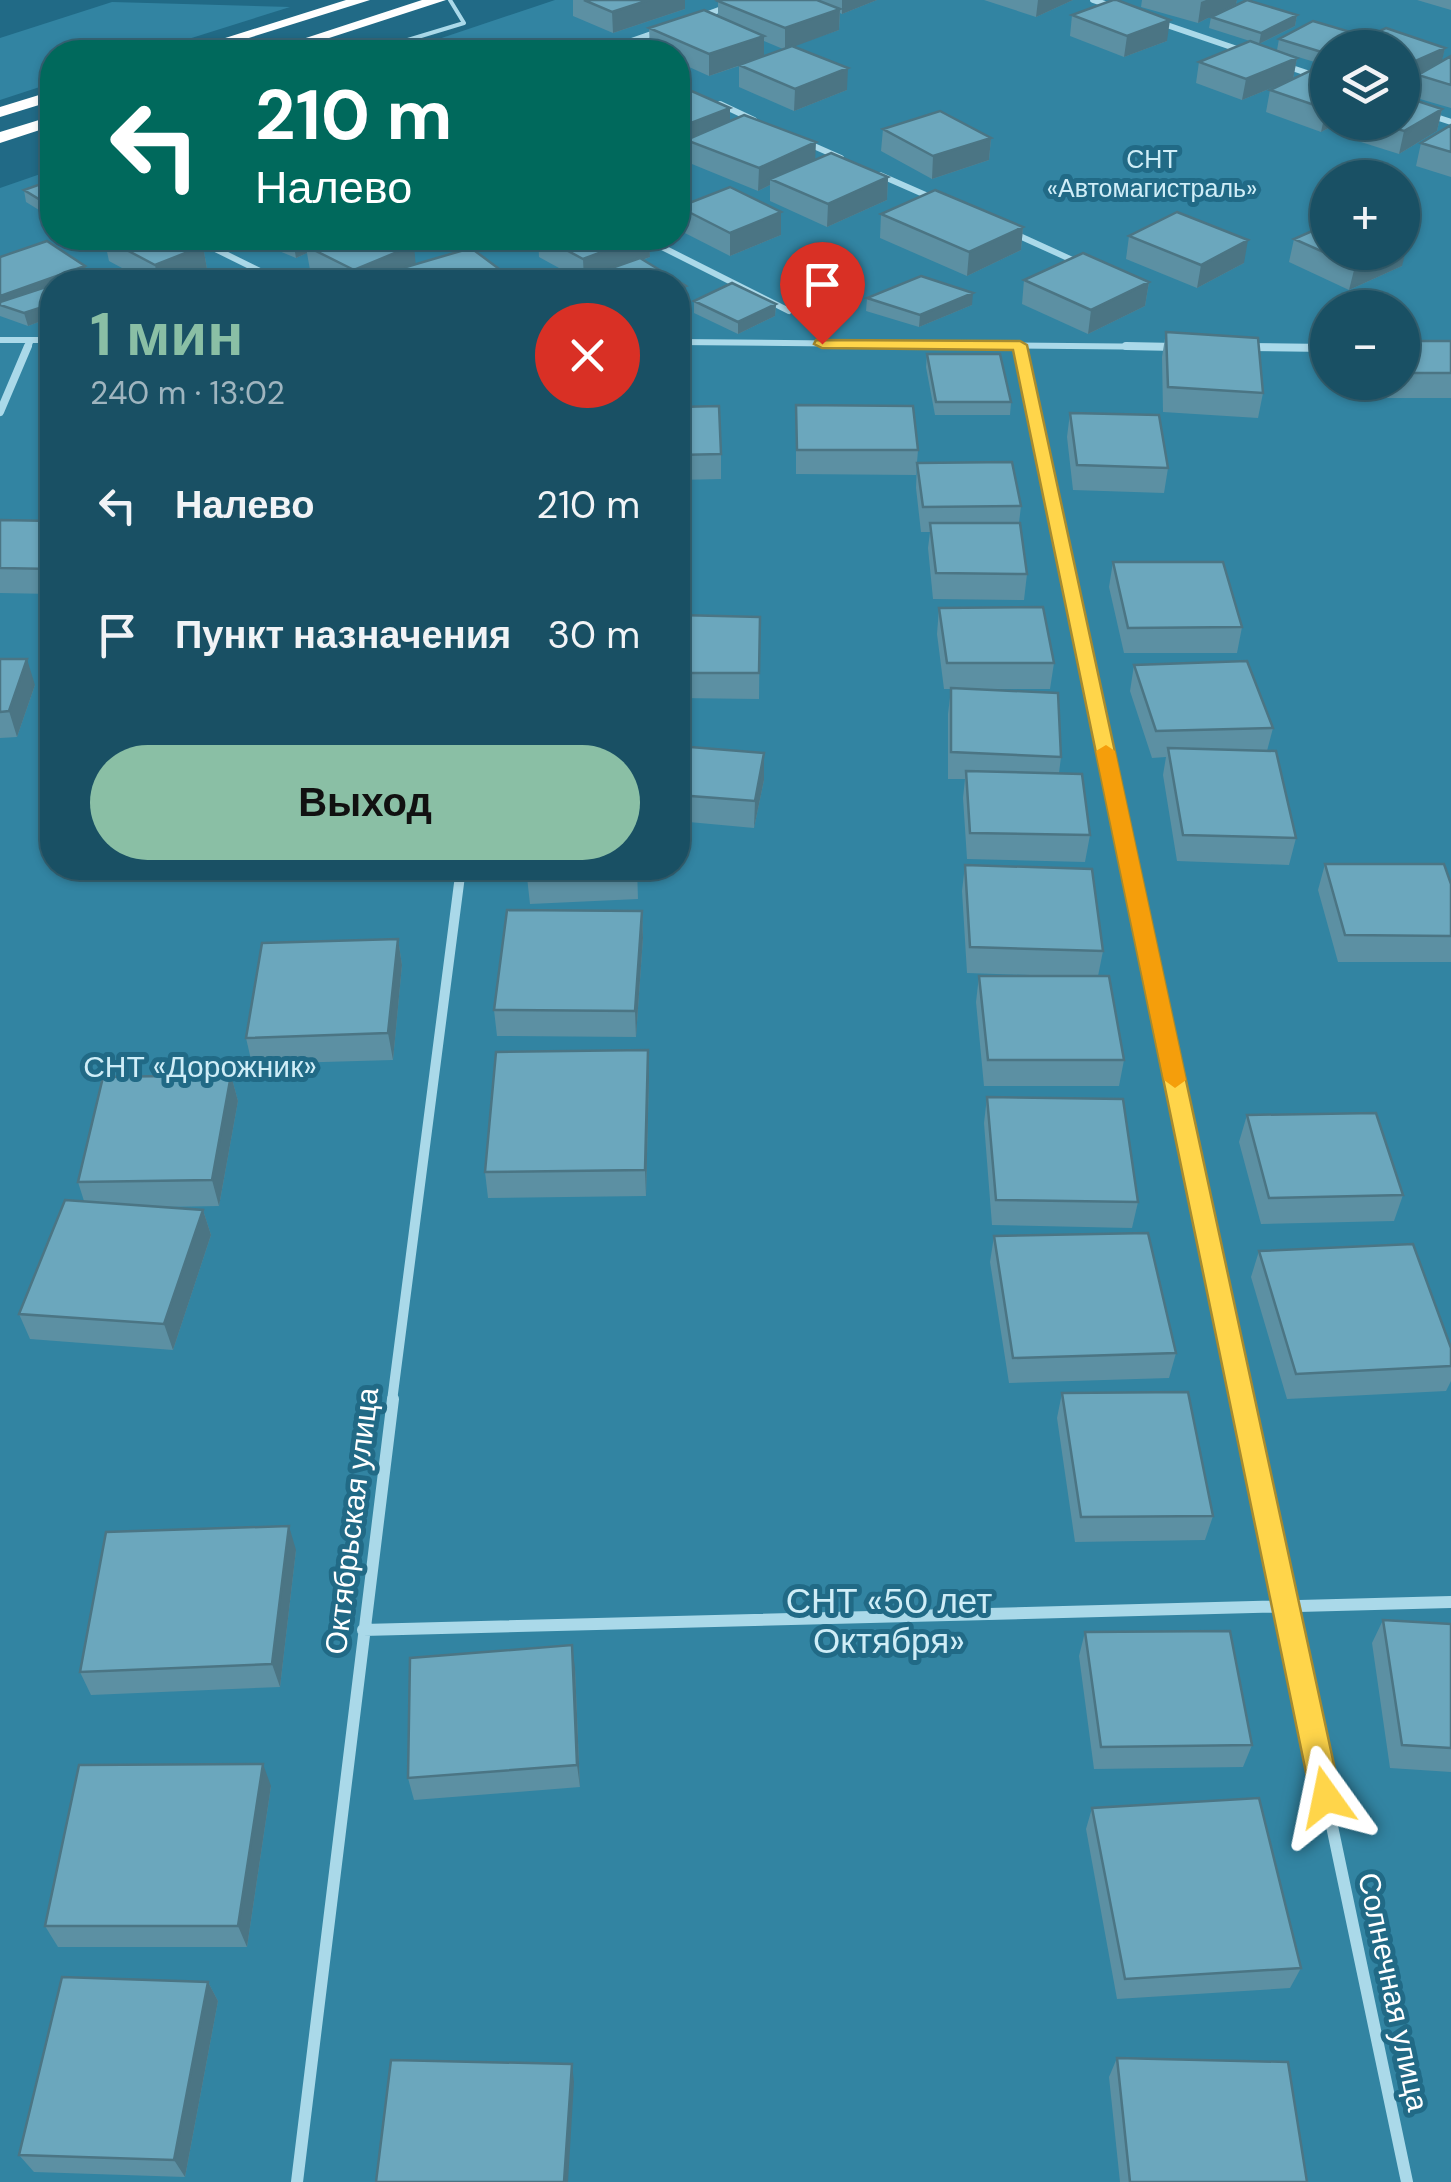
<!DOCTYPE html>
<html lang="ru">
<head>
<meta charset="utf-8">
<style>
	body { margin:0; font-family:"DM Sans",sans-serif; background:#22576a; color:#f1f3f6; height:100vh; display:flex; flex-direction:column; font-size:38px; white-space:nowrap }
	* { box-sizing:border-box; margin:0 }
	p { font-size:32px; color:#9fb5bf }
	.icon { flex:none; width:55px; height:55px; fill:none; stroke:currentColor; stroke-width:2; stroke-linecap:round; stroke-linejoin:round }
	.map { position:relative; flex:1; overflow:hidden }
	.sheet { position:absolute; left:40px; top:270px; width:650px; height:610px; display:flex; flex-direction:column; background:#195064; border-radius:40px; box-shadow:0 2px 8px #0004,0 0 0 2px #376778 }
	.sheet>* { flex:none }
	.guide { position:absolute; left:40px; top:40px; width:650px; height:210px; border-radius:40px; box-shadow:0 2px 8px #0004,0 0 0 2px #376778; background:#00695c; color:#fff; overflow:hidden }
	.buttons { position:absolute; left:1310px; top:30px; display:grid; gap:20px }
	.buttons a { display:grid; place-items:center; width:110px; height:110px; border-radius:50%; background:#195064; box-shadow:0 2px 8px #0004,0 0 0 2px #376778; font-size:50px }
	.pin { position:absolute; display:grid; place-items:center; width:85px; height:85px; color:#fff; margin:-102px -42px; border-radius:50% 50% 50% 0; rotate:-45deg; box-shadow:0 0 10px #0007 }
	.pin .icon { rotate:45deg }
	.me { position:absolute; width:110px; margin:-55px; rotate:348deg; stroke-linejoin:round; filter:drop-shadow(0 0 8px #0008) }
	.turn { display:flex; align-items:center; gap:35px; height:210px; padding:0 50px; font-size:45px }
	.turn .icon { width:130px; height:130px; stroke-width:2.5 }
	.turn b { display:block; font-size:70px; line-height:85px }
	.round { display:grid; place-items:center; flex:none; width:105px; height:105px; border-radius:52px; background:#22576a }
	.overview { display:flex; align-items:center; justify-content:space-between; height:170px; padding:0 50px }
	h1 { font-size:60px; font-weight:700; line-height:75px; color:#8abfa5 }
	.button { display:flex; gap:20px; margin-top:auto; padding:20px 50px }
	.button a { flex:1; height:115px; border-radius:60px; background:#8abfa5; color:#111; font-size:40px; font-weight:700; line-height:115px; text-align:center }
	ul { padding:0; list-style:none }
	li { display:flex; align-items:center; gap:30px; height:130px; padding:0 50px }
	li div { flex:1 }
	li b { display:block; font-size:38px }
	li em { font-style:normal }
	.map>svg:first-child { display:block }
</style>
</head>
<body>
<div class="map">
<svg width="1451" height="2182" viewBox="0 0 1451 2182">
	<rect width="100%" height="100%" fill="#216a86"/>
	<path fill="#3284a2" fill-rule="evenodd" d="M555,0H1451V2182H0V188L52,170V238H678V52H400ZM1328,48H1402V122H1328ZM1328,178H1402V252H1328ZM52,282H678V868H52ZM1328,308H1402V382H1328Z
		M112,2L290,7L147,52H52V83L0,100V38Z"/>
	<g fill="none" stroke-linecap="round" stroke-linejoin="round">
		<path stroke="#aad9e9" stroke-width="4" d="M368,52L464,23L450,0"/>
		<path stroke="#aad9e9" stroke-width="6" d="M1093,0L1114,7
			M700,17L746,0
			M1158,22L1246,52
			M600,52L660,31
			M1286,66L1328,80
			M720,104L754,120
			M1402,106L1451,122
			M807,143L841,158
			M880,175L937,200
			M1013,233L1079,263
			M193,238L274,278
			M644,238L789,311
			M0,340H52
			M678,342L1176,347
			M1020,345L1021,349
			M1248,347L1328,348
			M27,349L31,340"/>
		<path stroke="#aad9e9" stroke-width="8" d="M1020,346L1117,805
			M1126,346L1176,347
			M1248,347L1328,348
			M0,412L28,346"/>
		<path stroke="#aad9e9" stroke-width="10" d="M1116,802L1243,1401
			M392,1401L461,868"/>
		<path stroke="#aad9e9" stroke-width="12" d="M1242,1399L1407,2182
			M363,1630L1451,1602
			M297,2182L393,1399"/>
		<path fill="#fff" fill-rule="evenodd" d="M346,0H370L204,52H181Z
			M422,0H446L286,52H263Z
			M52,91V101L0,117V107Z
			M52,116V126L0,143V132Z"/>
	</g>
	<path fill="#5c90a3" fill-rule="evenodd" d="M573,0H685V9L613,33L573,16Z
		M722,0H877L842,14L840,13L839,30L793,46L847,90L794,111L739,87V66L709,76L678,62V52H657L650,49L649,28L718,16V1ZM764,41L783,49L764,56Z
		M984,0H1073L1036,17Z
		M1142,0H1237L1236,4L1198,23L1141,7Z
		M1247,0L1297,15L1295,26L1259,44L1277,50L1279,39L1313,21L1364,36L1363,39L1386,28L1445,48L1441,62L1451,56V108L1413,97L1417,80L1402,86V48H1328V66L1278,51L1297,58L1293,79L1242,100L1196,83L1199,62L1250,41L1209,28L1211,17Z
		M1417,0H1451V10Z
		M1072,15L1167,41L1124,57L1070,36Z
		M1328,67V122H1340L1321,132L1266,112L1270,90Z
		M678,85L730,121L815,160L888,177L887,200L827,227L770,201V185L758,191L687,162V147L678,150Z
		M1442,109L1437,131L1399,154L1345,137L1348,122H1402Z
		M1451,125V177L1416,166L1421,143Z
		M883,129L991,138L989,160L932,179L881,151Z
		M52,180V218L26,202L24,190Z
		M679,207L781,235L730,256L679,230Z
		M881,214L1023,227L1021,250L967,276L880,238Z
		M1129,236L1244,263L1197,288L1126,259Z
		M104,238L203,246L207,269L175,282H148L109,261Z
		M250,238H398L416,264L510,282H411L407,279L406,273L384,282H335L310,270L307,253L296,258L250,239Z
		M538,238H649L650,257L643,260L686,286V309L678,313V282L579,279L539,257Z
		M1294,239L1402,266L1349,290L1289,262Z
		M0,257L88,279L77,282H52V317L28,326L0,316Z
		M1024,280L1149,282L1145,306L1088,334L1022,304Z
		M867,298L972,305L919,327L866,311Z
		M694,301L776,304L775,316L738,334L694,313Z
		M1166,332L1263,393L1258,418L1163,412L1162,357Z
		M1402,341H1451V398H1369L1362,382H1402Z
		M927,354L1011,402L1010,415H935L926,367Z
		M796,405L918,450L916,475L796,474Z
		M678,407L721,454V479L678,480Z
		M1070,413L1168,468L1164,493L1073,490L1067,437Z
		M917,463L1021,506L1019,523L1027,574L1024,600L933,599L928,548L930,532H921L916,488Z
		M0,520L52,521V594L0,593Z
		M1113,562L1242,627L1237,653H1124L1109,587Z
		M939,608L1054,663L1050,689H964L1061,757L1059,773L1090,835L1085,862L967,859L963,798L965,779H948V714L951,689H944L937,634Z
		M678,615L760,617L759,699L678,698Z
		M0,659L35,685L17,737L0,738Z
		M1134,665L1273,728L1267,751L1296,838L1289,865L1177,861L1163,775L1166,757L1152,758L1130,691Z
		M678,746L764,780L754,828L678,821Z
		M1325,864L1451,884V962H1338L1318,890Z
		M965,865L1103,951L1098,976L1124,1060L1119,1086H984L976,1002L979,976H1058L967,973L962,891Z
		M637,868L638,899L530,904L527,877Z
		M642,911L643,938L636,1037L497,1036L494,1010Z
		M398,939L402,965L393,1060L252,1064L246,1038Z
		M648,1050L649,1076L646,1196L488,1198L485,1172Z
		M231,1075L238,1101L219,1206L164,1207L203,1210L211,1235L173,1350L30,1339L19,1314L84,1201L78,1182Z
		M987,1097L1138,1202L1132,1228L992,1225L984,1123Z
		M1247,1115L1403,1195L1394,1221L1261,1224L1239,1142Z
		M994,1236L1176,1353L1169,1378L1009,1383L990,1262Z
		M1259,1251L1451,1348V1381L1446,1391L1287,1399L1251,1277Z
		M1062,1393L1213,1516L1205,1540L1075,1542L1057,1418Z
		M296,1550L280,1687L91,1695L80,1672Z
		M1383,1620L1451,1624V1772L1390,1768L1372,1643Z
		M1085,1632L1252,1745L1243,1767L1094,1769L1079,1656Z
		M575,1668L580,1787L414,1800L408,1778Z
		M271,1786L247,1947H58L45,1926Z
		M1092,1808L1301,1968L1290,1988L1117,1999L1086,1829Z
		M208,1982L218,2001L185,2177L34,2172L19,2155Z
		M1117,2058L1307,2182H1120L1109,2077Z"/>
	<path fill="#4b7584" d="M649,0H685V9L613,33L612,12Z
		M842,0H877L842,14Z
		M1038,0H1073L1036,17Z
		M1206,0H1237L1236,4L1198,23L1201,2Z
		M840,9L839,30L785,50V28Z
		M1297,15L1295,26L1259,44L1261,33Z
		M1170,20L1167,41L1124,57L1127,36Z
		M764,36V57L709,76V54Z
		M1445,48L1440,69L1418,75L1417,80L1402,86V67Z
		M1297,58L1293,79L1242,100L1246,79Z
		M848,68L847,90L794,111L795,89Z
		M730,108V130L686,140L687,147L678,150V128Z
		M1326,109H1328V122H1340L1321,132Z
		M1442,109L1437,131L1399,154L1404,131Z
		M991,138L989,160L932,179L933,156Z
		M816,142L815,164L770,179V185L758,191L759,168Z
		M888,177L887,200L827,227L828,204Z
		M781,212V235L730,256V233Z
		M1023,227L1021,250L967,276L969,252Z
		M312,238H339L306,246L307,253L296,258L294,246Z
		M639,238H649L650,257L584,282L583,259Z
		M1248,240L1244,263L1197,288L1201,265Z
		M1408,243L1402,266L1349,290L1355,266L1386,252H1402V245Z
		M414,245L416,268L406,267V273L384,282H356L354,270Z
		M203,246L207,269L175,282H158L155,265Z
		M85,266L88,279L77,282H52V291L0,305V296Z
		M510,277V282H492Z
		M1149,282L1145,306L1088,334L1091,310Z
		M686,286V309L678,313V289Z
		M973,293L972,305L919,327L920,315Z
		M52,304V317L28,326L24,313Z
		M776,304L775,316L738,334V322Z
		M27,659L35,685L17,737L9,711Z
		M764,753V780L754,828L755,801Z
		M642,911L643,938L636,1037L635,1011Z
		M398,939L402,965L393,1060L388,1033Z
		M648,1050L649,1076L646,1196L645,1170Z
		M231,1075L238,1101L219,1206L212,1180Z
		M203,1210L211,1235L173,1350L164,1324Z
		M289,1526L296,1550L280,1687L272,1664Z
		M572,1645L575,1668L580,1787L577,1765Z
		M263,1764L271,1786L247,1947L238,1926Z
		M208,1982L218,2001L185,2177L174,2160Z
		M572,2064L574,2082L568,2182H564Z"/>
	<path fill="#6ba7bd" stroke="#4b7584" stroke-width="2.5" d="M584,0H649L612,12Z
		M722,0H817L840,9L785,28L718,1Z
		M1113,0H1117L1170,20L1127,36L1072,15Z
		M1247,0L1297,15L1261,33L1211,17Z
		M704,10L764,36L709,54L649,28Z
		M1313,21L1364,36L1343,48H1328V54L1279,39Z
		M1386,28L1445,48L1402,67V48H1343Z
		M1250,41L1297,58L1246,79L1199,62Z
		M792,46L848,68L795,89L739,65Z
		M1451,56V85L1418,75Z
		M1322,65L1328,67V109H1326L1270,90Z
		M678,85L730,108L678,128Z
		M1402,96L1442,109L1404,131L1375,122H1402Z
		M940,111L991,138L933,156L883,129Z
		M744,115L816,142L759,168L686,140Z
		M1451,125V152L1421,143Z
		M831,153L888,177L828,204L770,179Z
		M52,180V207L24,190Z
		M730,187L781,212L730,233L679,207Z
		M935,190L1023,227L969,252L881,214Z
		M1177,212L1248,240L1201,265L1129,236Z
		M1328,224V252H1386L1355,266L1294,239Z
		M104,238H186L203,246L155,265Z
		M273,238H312L294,246Z
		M328,238H398L414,245L354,270L306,246Z
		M544,238H639L583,259Z
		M47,241L85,266L0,296V257Z
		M471,248L510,277L492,282H425L406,267Z
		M1083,253L1149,282L1091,310L1024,280Z
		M640,258L686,286L678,289V282H572Z
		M921,276L973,293L920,315L867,298Z
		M732,283L776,304L738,322L694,301Z
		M49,286L52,289V304L24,313L0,305V302Z
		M1166,332L1258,338L1263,393L1168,387Z
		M1402,341H1451V373H1402Z
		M927,354H1000L1011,402H936Z
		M796,405L913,406L918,450H797Z
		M719,406L721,454L678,455V407Z
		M1070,413L1159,415L1168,468L1077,465Z
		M1012,462L1021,506L923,507L917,463Z
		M0,520L52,521V569L0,568Z
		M930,523H1020L1027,574L936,573Z
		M1113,562H1223L1242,627L1128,628Z
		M1043,607L1054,663H947L939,608Z
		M678,615L760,617L759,673H678Z
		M0,659H27L9,711L0,712Z
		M1247,661L1273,728L1156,731L1134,665Z
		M951,688L1058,693L1061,757L951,752Z
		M678,746L764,753L755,801L678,795Z
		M1168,748L1276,751L1296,838L1183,835Z
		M966,771L1082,774L1090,835L970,833Z
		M1325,864H1444L1451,884V936L1345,935Z
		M965,865L1092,869L1103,951L970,947Z
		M527,868H637V872L527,877Z
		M507,910L642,911L635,1011L494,1010Z
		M398,939L388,1033L246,1038L262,943Z
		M979,976H1109L1124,1060H988Z
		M648,1050L645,1170L485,1172L496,1052Z
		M231,1075L212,1180L78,1182L103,1077Z
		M987,1097L1123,1099L1138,1202L996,1200Z
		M1376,1113L1403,1195L1269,1198L1247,1115Z
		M65,1200L203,1210L164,1324L19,1314Z
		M1148,1233L1176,1353L1013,1358L994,1236Z
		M1413,1244L1451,1348V1366L1296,1374L1259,1251Z
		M1188,1392L1213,1516L1081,1517L1062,1393Z
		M289,1526L272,1664L80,1672L106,1532Z
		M1383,1620L1451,1624V1748L1402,1745Z
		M1230,1631L1252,1745L1101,1747L1085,1632Z
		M572,1645L577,1765L408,1778L410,1658Z
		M263,1764L238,1926H45L79,1765Z
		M1259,1798L1301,1968L1125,1979L1092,1808Z
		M62,1977L208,1982L174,2160L19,2155Z
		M1117,2058L1288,2062L1307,2182H1130Z
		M391,2060L572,2064L564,2182H376Z"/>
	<path fill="#ffd54a" stroke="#a68a30" stroke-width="2.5" d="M816,340L1020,341L1027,345L1341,1797L1337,1807L1326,1811L1316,1807L1311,1797L1013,350L822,348L814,344Z"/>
	<path fill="#f59e0b" d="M1106,745L1115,751L1186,1080L1175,1088L1164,1080L1096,751Z"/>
	<g text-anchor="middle" stroke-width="10" stroke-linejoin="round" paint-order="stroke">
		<g font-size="25" fill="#cfedf7" stroke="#216a86">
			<text x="1152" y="168">СНТ<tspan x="1152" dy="29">«Автомагистраль»</tspan></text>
		</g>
		<g font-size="30" fill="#cfedf7" stroke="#216a86">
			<text x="200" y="1077">СНТ «Дорожник»</text>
		</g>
		<g font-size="30" fill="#fff" stroke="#216a86">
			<text transform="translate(352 1521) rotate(-83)" y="10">Октябрьская улица</text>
			<text transform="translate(1393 1992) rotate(78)" y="10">Солнечная улица</text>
		</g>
		<g font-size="35" fill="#cfedf7" stroke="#216a86">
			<text x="889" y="1613">СНТ «50 лет<tspan x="889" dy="40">Октября»</tspan></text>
		</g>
	</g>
</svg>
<div class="buttons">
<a><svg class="icon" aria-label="layers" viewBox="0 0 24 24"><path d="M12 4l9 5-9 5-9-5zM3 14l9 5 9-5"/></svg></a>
<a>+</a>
<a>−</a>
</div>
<div class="pin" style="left:822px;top:344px;background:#d93025"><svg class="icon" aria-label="arrive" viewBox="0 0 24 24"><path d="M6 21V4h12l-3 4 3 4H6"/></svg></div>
<svg class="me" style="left:1326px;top:1797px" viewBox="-20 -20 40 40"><path d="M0-17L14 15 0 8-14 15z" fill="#ffd54a" stroke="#fff" stroke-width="4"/></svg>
<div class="guide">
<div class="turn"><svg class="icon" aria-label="left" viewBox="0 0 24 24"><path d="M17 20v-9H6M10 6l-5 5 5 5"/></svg><div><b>210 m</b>Налево</div></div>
</div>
<section class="sheet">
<div class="overview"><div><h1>1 мин</h1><p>240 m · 13:02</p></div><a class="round" style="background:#d93025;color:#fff"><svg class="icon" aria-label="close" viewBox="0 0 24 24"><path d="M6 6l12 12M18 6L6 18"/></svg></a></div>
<ul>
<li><svg class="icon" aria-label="left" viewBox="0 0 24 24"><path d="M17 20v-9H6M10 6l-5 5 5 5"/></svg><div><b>Налево</b></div><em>210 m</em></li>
<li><svg class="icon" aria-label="arrive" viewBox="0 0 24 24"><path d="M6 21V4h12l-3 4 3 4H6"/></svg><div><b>Пункт назначения</b></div><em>30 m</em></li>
</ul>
<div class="button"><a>Выход</a></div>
</section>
</div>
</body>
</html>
